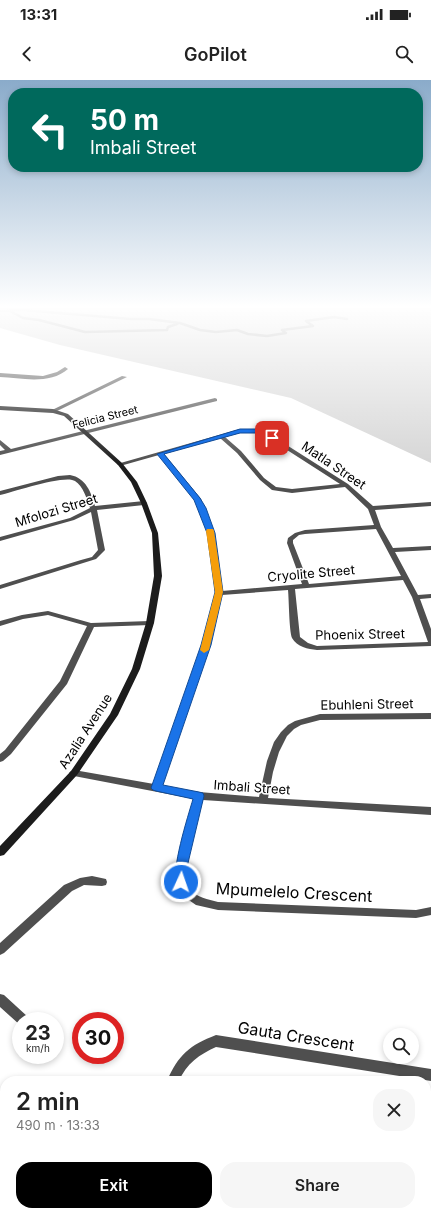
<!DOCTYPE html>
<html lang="en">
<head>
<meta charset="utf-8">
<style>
	body { margin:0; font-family:Inter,sans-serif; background:#f6f6f6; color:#222; height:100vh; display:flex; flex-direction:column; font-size:15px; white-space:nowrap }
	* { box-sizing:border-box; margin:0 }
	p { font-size:13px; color:#767676 }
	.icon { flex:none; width:22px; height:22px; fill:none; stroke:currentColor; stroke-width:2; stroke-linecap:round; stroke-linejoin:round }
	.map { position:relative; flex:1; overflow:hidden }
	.sheet { position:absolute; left:0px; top:996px; width:431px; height:140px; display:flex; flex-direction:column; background:#fff; border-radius:16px 16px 0 0; box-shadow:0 2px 6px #0003 }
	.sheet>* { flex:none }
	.top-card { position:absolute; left:8px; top:8px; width:415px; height:84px; border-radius:16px; box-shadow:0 2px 6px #0003; background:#00695c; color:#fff; overflow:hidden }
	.fabs { position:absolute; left:383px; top:948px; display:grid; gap:8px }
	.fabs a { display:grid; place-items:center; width:36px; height:36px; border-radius:50%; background:#fff; box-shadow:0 2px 6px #0003; font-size:20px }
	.speed { position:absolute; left:12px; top:932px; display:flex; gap:8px; font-size:20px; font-weight:700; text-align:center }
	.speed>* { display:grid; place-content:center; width:52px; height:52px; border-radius:50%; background:#fff; box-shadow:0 2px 6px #0003; line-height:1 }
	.speed small { font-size:10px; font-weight:400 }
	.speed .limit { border:6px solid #d22; background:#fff; color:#111 }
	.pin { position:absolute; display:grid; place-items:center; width:34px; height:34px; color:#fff; margin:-17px; border-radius:8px; box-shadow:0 2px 6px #0006 }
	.me { position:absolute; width:44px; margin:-22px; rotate:3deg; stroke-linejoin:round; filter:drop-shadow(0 0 3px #0008) }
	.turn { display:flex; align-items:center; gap:14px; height:84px; padding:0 16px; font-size:18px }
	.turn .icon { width:52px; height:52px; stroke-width:2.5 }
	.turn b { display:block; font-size:28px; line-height:34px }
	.round { display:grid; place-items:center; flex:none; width:42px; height:42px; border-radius:16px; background:#f6f6f6 }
	.summary { display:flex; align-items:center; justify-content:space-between; height:68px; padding:0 16px }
	h1 { font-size:24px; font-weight:600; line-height:30px }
	.cta { display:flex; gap:8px; margin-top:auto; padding:8px 16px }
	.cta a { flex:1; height:46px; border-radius:16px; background:#000; color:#fff; font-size:16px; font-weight:600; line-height:46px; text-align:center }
	.cta a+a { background:#f6f6f6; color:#222 }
	.status { display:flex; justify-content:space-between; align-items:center; height:28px; padding:0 20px; background:#fff; direction:ltr }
	.status svg { height:11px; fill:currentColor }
	header { display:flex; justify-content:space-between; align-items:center; height:52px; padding:0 16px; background:#fff; font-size:18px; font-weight:600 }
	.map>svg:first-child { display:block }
</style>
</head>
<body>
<div class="status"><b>13:31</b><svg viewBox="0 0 49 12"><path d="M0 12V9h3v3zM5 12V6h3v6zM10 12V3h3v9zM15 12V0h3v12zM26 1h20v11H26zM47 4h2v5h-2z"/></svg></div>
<header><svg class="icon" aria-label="back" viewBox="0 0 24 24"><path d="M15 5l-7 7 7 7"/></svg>GoPilot<svg class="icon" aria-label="search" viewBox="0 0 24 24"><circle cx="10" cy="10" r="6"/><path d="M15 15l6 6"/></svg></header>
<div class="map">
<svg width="431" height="1136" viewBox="0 0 431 1136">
	<rect width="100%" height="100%" fill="#fff"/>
	<path fill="#d6d6d6" d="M0,225H431V383L291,318L60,265L0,248Z"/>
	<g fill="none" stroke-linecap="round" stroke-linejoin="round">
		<path stroke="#9d9d9d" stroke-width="2.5" d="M0,231L23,230L131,239H149L180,243L200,250L216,252L237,250L248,254L267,256L286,253L282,250L313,246L306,241L334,237L347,239
			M10,231L23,238L39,240L85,252L167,250L168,247L177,244"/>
		<path fill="#4f4f4f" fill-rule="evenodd" d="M65,287L68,289C50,305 21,298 0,297V293L43,296L57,292Z
			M122,296L127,297L55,332L50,331Z
			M215,318L217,319V321L0,375V371L5,370L0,365V360L11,369Z
			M240,349H256L274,357L348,404L373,426L431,422V426L375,430L381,447L393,468L431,466V470L395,472L418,515L431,514V518L420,519L431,549V566L317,570C308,569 297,567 292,558C289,550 289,520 288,510L222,515L210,565L162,706L199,712L259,717L267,681L274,662L281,652L288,645L295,641L320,634L431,633V639L320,640L301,645L294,649L287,656L279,672L273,692L268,718L431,727V735L203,720C198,737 179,796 190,809C197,818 208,819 218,822L416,830L431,827V835L416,838L218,830L196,825L183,816L176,803L177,783L194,719L74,696L71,695L69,693L71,691L74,690L154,704L202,565L215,513L208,453L195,419L159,375L120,386L117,384ZM240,353H255L270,359L340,404L292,409L276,407L264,398L241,371L225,357ZM220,358L237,373L260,400L272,410L292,413L345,407L368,429L374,445L305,450L295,453L288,458L287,463L302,504L222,511L214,453L201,419L164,374ZM376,449L401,496L309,504L293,463V460L299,455L305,454ZM403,500L412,517L428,562L317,566L308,563L300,557L295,509Z
			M70,395C86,398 91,412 95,426L144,421L147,423L144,425L97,430L105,470L96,479L0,509V505L81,480L92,477L98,470L91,432L74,440L0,461V457L70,438L90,428C87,419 83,406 75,401C66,394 13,412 0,415V411L58,396Z
			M48,531L91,543L150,541L154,543L150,545L94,547L67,604L11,674L3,681L0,682V674L5,670L60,601L87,546L48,535L23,539L0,546V541L22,535Z
			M92,796L106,799L107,802L106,805L102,806L84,805L72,811L4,873L0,875V863L64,805L80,798Z
			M0,914L4,915L28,937L30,941H21V945H20L0,927Z
			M216,955L431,989V1001L216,967C200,974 186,984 179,1001H167C178,975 190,965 216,955Z
			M0,1127L7,1131L9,1136H0Z
			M30,1131H46L44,1136H28Z
			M140,1131H154V1136H140Z
			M206,1131H241L243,1136H208Z"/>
		<path fill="#1c1c1c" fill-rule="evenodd" d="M0,326L53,329L68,334L122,383L137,402L147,423L158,453L162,496L154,543L140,589L118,635L77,695L4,775L0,776V766L71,691L110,634L132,589L146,543L154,496L152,453L141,423L131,402L118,385L64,336L53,333L0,330Z"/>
	</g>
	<linearGradient id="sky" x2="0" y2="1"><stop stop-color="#8aabca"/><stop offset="0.59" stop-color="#fff"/><stop offset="1" stop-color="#fff" stop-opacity="0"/></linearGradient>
	<rect width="431" height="384" fill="url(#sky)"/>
	<path fill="#1a73e8" stroke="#114b97" d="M240,349H256L275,358L272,360L255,353H240L164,374L200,418L206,428L215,453L223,512L211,565L163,705L199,712L203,713L204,716L188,783L187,802L185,806L181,807L177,806C170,792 188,736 193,719L156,711L153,710L151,708L201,565L215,512L207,453L194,420L157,374Z"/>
	<path fill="#f59e0b" d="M207,449H213L214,451L223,512L209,570L204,573L200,570L215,512L206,451Z"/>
	<g text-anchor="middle" stroke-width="3" stroke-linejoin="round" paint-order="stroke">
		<g font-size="11" fill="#000" stroke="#fff">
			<text transform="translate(105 337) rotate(-14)" y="4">Felicia Street</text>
		</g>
		<g font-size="13" fill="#000" stroke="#fff">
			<text transform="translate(334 385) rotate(34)" y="5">Matla Street</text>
			<text transform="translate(56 430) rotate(-17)" y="5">Mfolozi Street</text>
			<text transform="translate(311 493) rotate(-5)" y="5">Cryolite Street</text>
			<text transform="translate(360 554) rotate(-1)" y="5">Phoenix Street</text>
			<text transform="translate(367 624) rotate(-1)" y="5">Ebuhleni Street</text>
			<text transform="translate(85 651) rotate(-57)" y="5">Azalia Avenue</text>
			<text transform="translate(252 707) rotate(4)" y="5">Imbali Street</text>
		</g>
		<g font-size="16" fill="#000" stroke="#fff">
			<text transform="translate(294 812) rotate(3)" y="6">Mpumelelo Crescent</text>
			<text transform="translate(296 956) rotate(9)" y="6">Gauta Crescent</text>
		</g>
	</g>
</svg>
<div class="fabs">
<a><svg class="icon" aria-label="search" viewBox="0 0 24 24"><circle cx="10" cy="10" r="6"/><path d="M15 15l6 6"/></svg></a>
</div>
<div class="speed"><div>23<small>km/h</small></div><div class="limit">30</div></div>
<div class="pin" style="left:272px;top:358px;background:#d93025"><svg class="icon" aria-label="arrive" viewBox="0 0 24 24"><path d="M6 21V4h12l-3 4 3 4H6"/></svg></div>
<svg class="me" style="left:181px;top:802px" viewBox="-20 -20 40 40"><circle r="17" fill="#1a73e8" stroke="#fff" stroke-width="3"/><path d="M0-11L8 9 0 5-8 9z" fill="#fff"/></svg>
<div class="top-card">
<div class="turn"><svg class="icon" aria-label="left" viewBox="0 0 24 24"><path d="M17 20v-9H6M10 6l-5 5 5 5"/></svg><div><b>50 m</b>Imbali Street</div></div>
</div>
<section class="sheet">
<div class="summary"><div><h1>2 min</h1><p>490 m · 13:33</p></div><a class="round"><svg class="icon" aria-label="close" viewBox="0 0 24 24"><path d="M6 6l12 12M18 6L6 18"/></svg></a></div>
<div class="cta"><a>Exit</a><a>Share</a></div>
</section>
</div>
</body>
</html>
